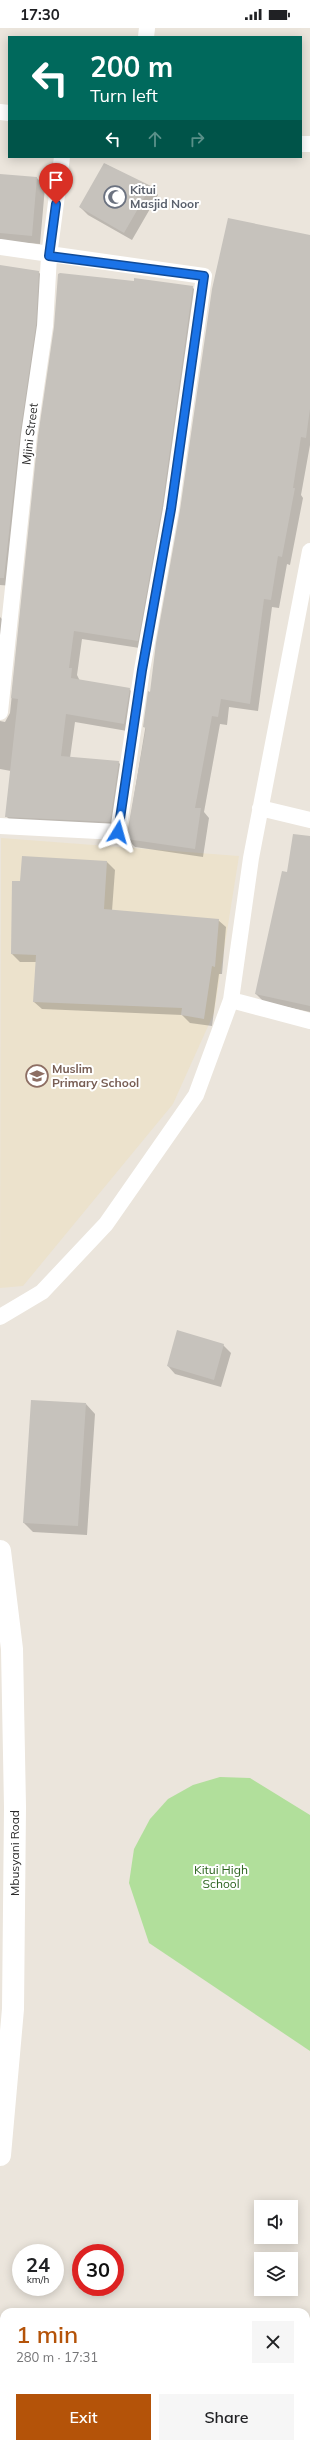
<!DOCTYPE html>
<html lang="en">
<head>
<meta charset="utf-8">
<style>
	body { margin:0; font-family:Mulish,sans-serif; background:#f6f6f6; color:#202124; height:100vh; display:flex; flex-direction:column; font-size:15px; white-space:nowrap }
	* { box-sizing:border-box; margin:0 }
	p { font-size:13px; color:#757577 }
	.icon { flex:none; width:22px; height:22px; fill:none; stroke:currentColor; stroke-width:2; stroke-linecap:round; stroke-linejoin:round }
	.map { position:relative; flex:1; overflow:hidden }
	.panel { position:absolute; left:0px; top:2280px; width:310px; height:140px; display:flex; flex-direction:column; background:#fff; border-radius:12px 12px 0 0; box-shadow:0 2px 10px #0003 }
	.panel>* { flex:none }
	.top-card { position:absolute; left:8px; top:8px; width:294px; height:122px; border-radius:0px; box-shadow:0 2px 10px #0003; background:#00695c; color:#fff; overflow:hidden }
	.controls { position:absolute; left:254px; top:2172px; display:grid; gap:8px }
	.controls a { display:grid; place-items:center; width:44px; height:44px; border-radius:0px; background:#fff; box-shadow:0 2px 10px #0003; font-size:20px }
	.speed { position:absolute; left:12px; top:2216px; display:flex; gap:8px; font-size:20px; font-weight:700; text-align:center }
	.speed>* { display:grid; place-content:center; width:52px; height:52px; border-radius:50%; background:#fff; box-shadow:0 2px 10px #0003; line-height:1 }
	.speed small { font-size:10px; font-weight:400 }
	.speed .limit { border:6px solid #d22; background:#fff; color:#111 }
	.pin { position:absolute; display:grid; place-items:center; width:34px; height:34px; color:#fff; margin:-41px -17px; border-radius:50% 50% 50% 0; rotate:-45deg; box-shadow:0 0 4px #0007 }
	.pin .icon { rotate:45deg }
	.me { position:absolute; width:44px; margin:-22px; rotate:8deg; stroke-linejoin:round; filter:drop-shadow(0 0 3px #0008) }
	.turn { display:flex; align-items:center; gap:14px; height:84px; padding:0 16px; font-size:18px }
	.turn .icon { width:52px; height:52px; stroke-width:2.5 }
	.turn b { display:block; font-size:28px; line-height:34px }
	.lanes { display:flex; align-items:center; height:38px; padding:0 16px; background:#0003; justify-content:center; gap:20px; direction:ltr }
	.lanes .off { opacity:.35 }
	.round { display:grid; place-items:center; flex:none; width:42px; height:42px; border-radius:0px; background:#f6f6f6 }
	.overview { display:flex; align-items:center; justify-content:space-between; height:68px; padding:0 16px }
	h1 { font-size:24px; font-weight:600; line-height:30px; color:#b45309 }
	.primary-button { display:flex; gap:8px; margin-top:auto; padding:8px 16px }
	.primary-button a { flex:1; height:46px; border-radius:0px; background:#b45309; color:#fff; font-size:16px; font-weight:600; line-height:46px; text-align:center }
	.primary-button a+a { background:#f6f6f6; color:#202124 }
	.status { display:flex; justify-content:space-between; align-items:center; height:28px; padding:0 20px; background:#fff; direction:ltr }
	.status svg { height:11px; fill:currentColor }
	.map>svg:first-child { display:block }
</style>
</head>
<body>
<div class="status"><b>17:30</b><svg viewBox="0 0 49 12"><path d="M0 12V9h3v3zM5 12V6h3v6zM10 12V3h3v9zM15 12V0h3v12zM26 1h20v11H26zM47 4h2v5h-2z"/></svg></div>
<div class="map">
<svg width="310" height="2420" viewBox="0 0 310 2420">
	<rect width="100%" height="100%" fill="#ebe5dc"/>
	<path fill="#ece2cc" d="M1,810L239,828L214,985L173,1076L23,1258L0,1260Z"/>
	<path fill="#b1df9b" d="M220,1749L250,1750L310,1787V2023L149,1915L129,1855L134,1821L150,1791L168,1771L193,1757Z"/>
	<path fill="#0003" d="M105,136L150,159L158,167L132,212L88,187L80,179Z
		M0,147L37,150L45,159L40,216L0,213Z
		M310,208V417L301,467L303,470L290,537L287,536L279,580L272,579L258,683L229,679L227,697L220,696L204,784L209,790L203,829L135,819L127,811L151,665Z
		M0,238L38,244L47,252L13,558L0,557Z
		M192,259L201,268L146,621L82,611L77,647L80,653L129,661L138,670L133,704L75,694L70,730L118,734L127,743L118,802L15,797L6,788L11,743L0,741V693L5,694L10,685L39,408Z
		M0,589L9,598L0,680Z
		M310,809V984L264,974L256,966L288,845Z
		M107,834L115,842L112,883L218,892L226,899L222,946H219L212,998L190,995L182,987L42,981L34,974L37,934H20L12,926L21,854Z
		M223,1317L231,1325L221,1359L175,1346L168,1338Z
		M86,1376L95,1386L87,1507L33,1504L24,1495Z
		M310,2368V2415L308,2416L306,2413V2369Z"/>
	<path fill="#c6c2bc" d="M104,135L151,158L124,205L79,179Z
		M0,146L37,149L32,208L0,205Z
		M228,190L310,207V381L306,410L301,409L293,460H295L282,529L278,528L271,572L264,571L250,676L221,671L218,689L212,688L195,780H201L195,821L126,811L146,700L143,699L148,663L150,664L156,615L180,482L212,261Z
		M0,237L39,243L36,297L20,406L4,550H0Z
		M60,245L134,253V250L193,258L162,479L138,613L74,603L69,640H72L71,650L130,660L124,696L66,686L61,728L119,733L110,794L5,789L18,671L11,670L38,408L54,299L58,246Z
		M293,806L310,808V978L255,966L282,843L287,844Z
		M22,828L107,833L104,881L219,891L215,939L212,938L204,991L181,987L182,980L33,974L36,927L11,926L12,853H20Z
		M177,1302L224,1316L214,1352L167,1338Z
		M31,1372L86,1375L78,1498L23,1495Z"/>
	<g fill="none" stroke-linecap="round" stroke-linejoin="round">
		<path stroke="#fff" stroke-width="16" d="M146,9L147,0
			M0,84L9,85
			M301,116H310
			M0,219L204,248L171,481L142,642L118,804L0,798
			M0,684L29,407L45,298L49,228L62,129
			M260,780L310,792
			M231,972L310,993
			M0,1289L42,1264L106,1196L196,1067L231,972L251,830L310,523"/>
		<path stroke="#fff" stroke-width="22" d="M0,1523L12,1621L15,1779L13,1981L0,2127"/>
	</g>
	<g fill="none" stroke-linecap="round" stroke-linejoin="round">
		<g stroke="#114b97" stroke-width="10">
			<path id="route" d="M56,176L49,228L204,248L171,481L142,642L118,804"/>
		</g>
		<use href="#route" stroke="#1a73e8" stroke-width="7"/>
	</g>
	<defs>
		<g id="mosque-ring" transform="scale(1.15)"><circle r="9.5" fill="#fff" stroke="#6b7280" stroke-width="1.5"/><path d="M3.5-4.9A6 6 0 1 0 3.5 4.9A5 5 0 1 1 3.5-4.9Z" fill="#6b7280"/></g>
		<g id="school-ring" transform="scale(1.15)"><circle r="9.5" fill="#fff" stroke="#8d6e63" stroke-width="1.5"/><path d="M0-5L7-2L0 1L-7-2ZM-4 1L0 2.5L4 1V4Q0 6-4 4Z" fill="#8d6e63"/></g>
	</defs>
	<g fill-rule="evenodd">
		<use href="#mosque-ring" x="115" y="169"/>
		<use href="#school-ring" x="37" y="1048"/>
	</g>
	<g text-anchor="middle" stroke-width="4" stroke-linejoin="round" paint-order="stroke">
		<g font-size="12" font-weight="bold" fill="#5b616d" stroke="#fff" text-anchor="start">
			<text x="130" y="166">Kitui<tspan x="130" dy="14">Masjid Noor</tspan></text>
		</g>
		<g font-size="12" fill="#2a2a2a" stroke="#fff">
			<text transform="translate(30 406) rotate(-83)" y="4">Mjini Street</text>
			<text transform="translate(15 1825) rotate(-90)" y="4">Mbusyani Road</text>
		</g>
		<g font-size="12" font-weight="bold" fill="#785e54" stroke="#fff" text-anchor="start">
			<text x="52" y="1045">Muslim<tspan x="52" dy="14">Primary School</tspan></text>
		</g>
		<g font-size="12" fill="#2a631d" stroke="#fff">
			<text x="221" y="1846">Kitui High<tspan x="221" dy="14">School</tspan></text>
		</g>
	</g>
</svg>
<div class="controls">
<a><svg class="icon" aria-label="sound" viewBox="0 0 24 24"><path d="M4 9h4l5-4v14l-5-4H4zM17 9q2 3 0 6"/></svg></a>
<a><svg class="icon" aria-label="layers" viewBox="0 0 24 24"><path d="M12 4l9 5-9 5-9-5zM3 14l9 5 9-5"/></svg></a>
</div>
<div class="speed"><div>24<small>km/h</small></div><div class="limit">30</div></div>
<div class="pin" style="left:56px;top:176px;background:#d93025"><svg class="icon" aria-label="arrive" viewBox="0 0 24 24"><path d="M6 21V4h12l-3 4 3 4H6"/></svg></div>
<svg class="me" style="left:118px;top:804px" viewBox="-20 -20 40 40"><path d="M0-17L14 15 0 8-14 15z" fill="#1a73e8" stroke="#fff" stroke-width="4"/></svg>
<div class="top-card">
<div class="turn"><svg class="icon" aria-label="left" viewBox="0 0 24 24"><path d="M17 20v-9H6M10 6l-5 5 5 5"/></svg><div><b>200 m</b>Turn left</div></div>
<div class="lanes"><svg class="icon" aria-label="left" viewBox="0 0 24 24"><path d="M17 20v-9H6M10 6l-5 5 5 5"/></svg><svg class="icon off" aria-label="ahead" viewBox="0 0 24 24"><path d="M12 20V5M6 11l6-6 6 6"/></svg><svg class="icon off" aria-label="right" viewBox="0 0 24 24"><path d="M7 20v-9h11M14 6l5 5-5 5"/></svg></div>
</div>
<section class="panel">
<div class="overview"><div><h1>1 min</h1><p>280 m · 17:31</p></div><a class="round"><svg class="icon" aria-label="close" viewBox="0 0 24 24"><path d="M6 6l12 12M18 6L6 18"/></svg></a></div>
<div class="primary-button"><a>Exit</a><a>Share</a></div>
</section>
</div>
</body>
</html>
